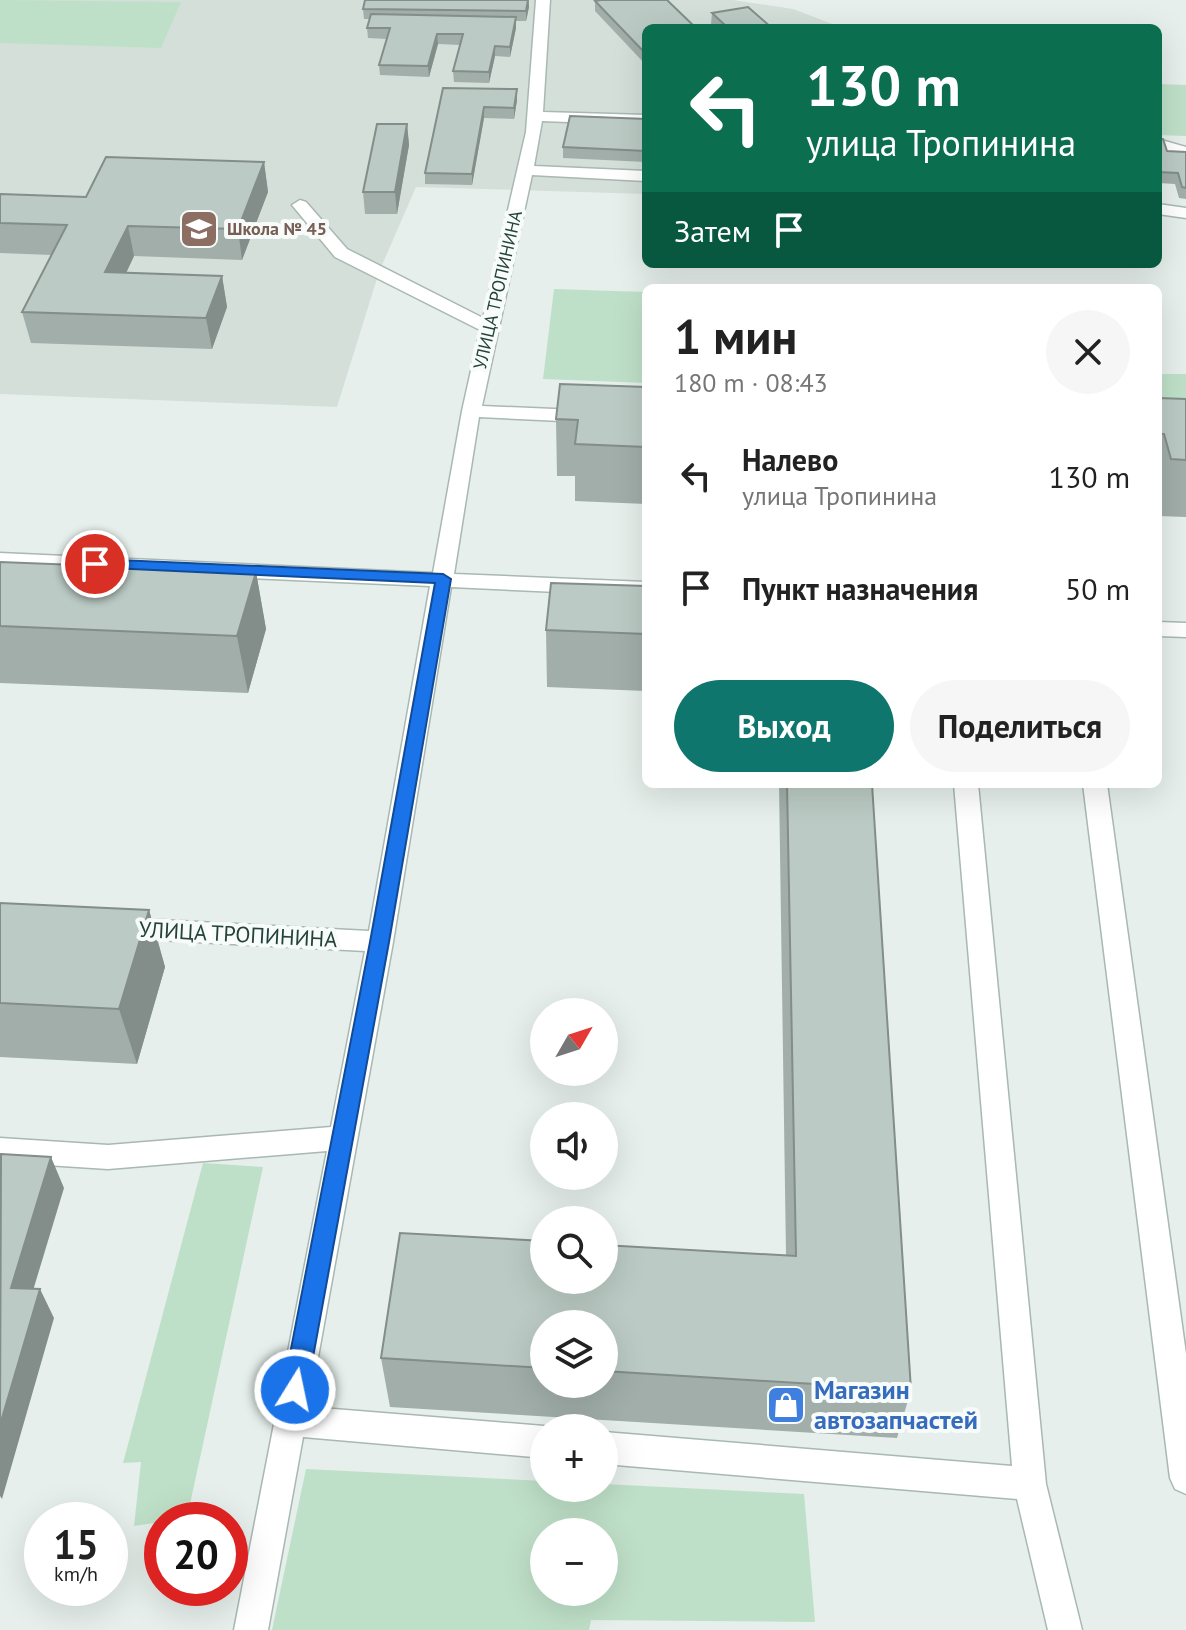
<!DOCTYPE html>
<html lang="ru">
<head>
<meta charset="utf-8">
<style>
	body { margin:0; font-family:"PT Sans",sans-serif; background:#f6f6f6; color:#222; height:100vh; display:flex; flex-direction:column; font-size:30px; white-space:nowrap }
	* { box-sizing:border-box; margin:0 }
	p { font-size:26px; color:#767676 }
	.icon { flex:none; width:44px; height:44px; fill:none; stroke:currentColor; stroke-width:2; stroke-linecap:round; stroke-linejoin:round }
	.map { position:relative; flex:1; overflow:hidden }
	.details { position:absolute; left:642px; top:284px; width:520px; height:504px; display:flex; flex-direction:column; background:#fff; border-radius:12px; box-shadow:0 8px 32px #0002 }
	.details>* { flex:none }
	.top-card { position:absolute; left:642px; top:24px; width:520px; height:244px; border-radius:12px; box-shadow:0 8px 32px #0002; background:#0b6e4f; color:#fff; overflow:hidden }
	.needle { width:52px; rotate:51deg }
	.controls { position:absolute; left:530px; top:998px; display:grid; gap:16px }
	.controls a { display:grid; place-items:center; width:88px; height:88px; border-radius:50%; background:#fff; box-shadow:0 8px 32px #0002; font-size:40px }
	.speed { position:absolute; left:24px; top:1502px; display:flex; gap:16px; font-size:40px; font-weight:700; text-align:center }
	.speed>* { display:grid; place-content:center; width:104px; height:104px; border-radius:50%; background:#fff; box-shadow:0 8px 32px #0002; line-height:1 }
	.speed small { font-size:20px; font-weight:400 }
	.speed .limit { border:12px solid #d22; background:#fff; color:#111 }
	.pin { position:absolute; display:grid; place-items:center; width:68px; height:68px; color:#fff; margin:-34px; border:4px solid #fff; border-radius:50%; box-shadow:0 2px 8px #0007 }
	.me { position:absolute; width:88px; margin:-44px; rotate:10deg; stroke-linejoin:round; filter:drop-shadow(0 0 6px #0008) }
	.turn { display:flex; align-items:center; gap:28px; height:168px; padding:0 32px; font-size:36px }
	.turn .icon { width:104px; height:104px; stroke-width:2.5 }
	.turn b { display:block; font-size:56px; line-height:68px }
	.then { display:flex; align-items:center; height:76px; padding:0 32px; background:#0003; gap:16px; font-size:30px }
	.round { display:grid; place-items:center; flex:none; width:84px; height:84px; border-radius:42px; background:#f6f6f6 }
	.overview { display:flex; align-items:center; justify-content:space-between; height:136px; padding:0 32px }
	h1 { font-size:48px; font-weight:700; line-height:60px }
	.cta { display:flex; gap:16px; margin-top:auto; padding:16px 32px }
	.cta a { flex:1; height:92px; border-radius:48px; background:#0f766e; color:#fff; font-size:32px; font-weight:700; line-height:92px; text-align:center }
	.cta a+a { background:#f6f6f6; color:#222 }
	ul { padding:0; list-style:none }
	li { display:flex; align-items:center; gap:24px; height:112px; padding:0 32px }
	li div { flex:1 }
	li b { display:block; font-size:30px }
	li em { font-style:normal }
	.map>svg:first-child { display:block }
</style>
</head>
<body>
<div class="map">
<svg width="1186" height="1630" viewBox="0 0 1186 1630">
	<rect width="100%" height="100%" fill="#e6efeb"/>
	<path fill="#d4dfda" d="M0,0H733L793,9L835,25V28H646V194L416,187L379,272L337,407L0,394Z"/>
	<path fill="#bfe0c8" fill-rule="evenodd" d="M0,0L181,2L161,48L0,43Z
		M1158,84L1186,85V136L1158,135Z
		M554,289L646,292V383L543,379Z
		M1158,374H1186V409L1158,408Z
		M203,1163L263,1167L187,1518L134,1526L141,1462L123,1463Z
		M306,1469L544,1481V1488H604V1484L804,1494L815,1622L591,1620L589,1630H272ZM544,1532H604V1592H544Z"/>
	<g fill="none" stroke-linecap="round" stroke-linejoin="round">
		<g stroke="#a8b8b2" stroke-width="3">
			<path id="minor" d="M536,0H550L543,112L646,115V125L542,121L534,166L646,171V181L532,175L482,406L646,413V425L479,417L454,574L646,582V596L451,587L393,942L309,1407L544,1426L548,1428H544V1458L303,1437L268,1630H234L327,1151L108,1169L0,1162V1138L108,1145L331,1127L365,951L122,938L113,935L109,928L113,921L122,918L369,931L430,586L0,567V553L433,573L462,411L480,330L335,257L292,205L300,200L306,202L347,249L483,318L526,132Z
				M1158,139L1186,147V157L1158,149Z
				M1158,204L1186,208V218L1158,214Z
				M1158,622L1186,623V637L1158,636Z
				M954,784H978L1046,1484L1082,1630H1048L1017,1499L604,1464V1432L1012,1466Z
				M1083,784H1107L1186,1354V1494L1175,1489L1170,1478Z"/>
		</g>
		<use href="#minor" fill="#fff" fill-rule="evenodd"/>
	</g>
	<path fill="#a1aea9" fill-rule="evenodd" d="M365,0H529V7L526,21H516V28L510,57L495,56L489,83L454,82L453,71L460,45L438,44L429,77L380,75L379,65L387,39L368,38L367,28L370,19H364L363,9Z
		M595,1L646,28V65L595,11Z
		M712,13L772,28H716L711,24Z
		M443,88L517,89V100L514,119L484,118L472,185L425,184V173Z
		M646,119V162L563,158V147Z
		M407,124L409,145L397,214H365L363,192Z
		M1158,139L1167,151L1186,152V199L1179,198L1175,184L1158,183Z
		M264,162L268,192L242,260L134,256L126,273L222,276L227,307L212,349L31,343L22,312L52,255L0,253V194L86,197Z
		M646,387V504L575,501V476H557L556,419Z
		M1158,398L1186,399V517L1158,516Z
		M0,562L256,572L266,629L248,693L0,683Z
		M646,586V691L547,687L546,630Z
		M779,784H872L911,1390L897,1438L390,1407L381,1358L786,1255ZM544,1324H604V1384H544Z
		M0,903L149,910L165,967L137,1064L0,1057Z"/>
	<path fill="#838d89" d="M528,0L529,7L526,21V11Z
		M516,17V28L510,57V47Z
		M437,34L438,44L429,77L428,66Z
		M495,46V56L489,83V72Z
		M517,89V100L514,119V108Z
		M484,107V118L472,185V174Z
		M407,124L409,145L397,214L395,192Z
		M264,162L268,192L242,260L238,229Z
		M128,226L134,256L112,303L105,272Z
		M222,276L227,307L212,349L206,318Z
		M256,572L266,629L248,693L237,636Z
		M149,910L165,967L137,1064L119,1009Z
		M51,1157L64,1188L25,1317L11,1288Z
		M40,1289L54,1318L2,1499L0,1496V1425Z"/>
	<path fill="#bbcac4" stroke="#838d89" stroke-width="2" d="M365,0H528L526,11L363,9Z
		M601,0H667L696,28H646V54L595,1Z
		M748,7L772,28H728L712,13Z
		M371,14L516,17L510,47L495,46L489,72L453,71L463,34H437L428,66L379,65L390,28H367Z
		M443,88L517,89L514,108L484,107L472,174L425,173Z
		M570,116L646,119V151L563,147Z
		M377,124H407L395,192H363Z
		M1158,139H1163L1167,151L1186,152V188L1182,187L1178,173L1158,172Z
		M106,157L264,162L238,229L128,226L105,272L222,276L206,318L22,312L67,225L0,223V194L86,197Z
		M560,384L646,387V447L575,444L578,420L556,419Z
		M1158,398L1186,399V460L1171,459L1164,434H1158Z
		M0,562L256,572L237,636L0,626Z
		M551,583L646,586V634L546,630Z
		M787,784H872L911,1390L604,1371V1324H544V1368L381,1358L400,1233L544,1241V1280H604V1245L796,1256Z
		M0,903L149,910L119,1009L0,1003Z
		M1,1154L51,1157L11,1288L40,1289L0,1425Z"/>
	<path fill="#1a73e8" stroke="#114b97" stroke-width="2" d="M95,559L443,574L451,579L389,942L307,1390L303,1398L295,1401L287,1398L283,1390L370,942L435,583L89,567L87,564Z"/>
	<defs>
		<g id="school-square" transform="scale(2)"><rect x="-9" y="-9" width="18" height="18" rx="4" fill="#8d6e63" stroke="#f7fbf9"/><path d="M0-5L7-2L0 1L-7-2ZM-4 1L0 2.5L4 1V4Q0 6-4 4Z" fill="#fff"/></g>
		<g id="shop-square" transform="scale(2)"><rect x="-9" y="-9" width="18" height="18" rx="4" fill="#3f7fe0" stroke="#f7fbf9"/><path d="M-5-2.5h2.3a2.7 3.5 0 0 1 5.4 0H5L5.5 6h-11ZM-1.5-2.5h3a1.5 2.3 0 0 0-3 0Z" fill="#fff"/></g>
	</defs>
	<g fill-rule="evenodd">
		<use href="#school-square" x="199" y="229"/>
		<use href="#shop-square" x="786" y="1405"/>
	</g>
	<g text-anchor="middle" stroke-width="8" stroke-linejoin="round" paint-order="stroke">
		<g font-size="18" font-weight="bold" fill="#785e54" stroke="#f7fbf9" text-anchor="start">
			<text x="227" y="235">Школа № 45</text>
		</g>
		<g font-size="18" fill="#24423a" stroke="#f7fbf9">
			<text transform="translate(498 290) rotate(-77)" y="6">УЛИЦА ТРОПИНИНА</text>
		</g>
		<g font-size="22" fill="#24423a" stroke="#f7fbf9">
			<text transform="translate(238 934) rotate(3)" y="8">УЛИЦА ТРОПИНИНА</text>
		</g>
		<g font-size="26" font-weight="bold" fill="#366cbe" stroke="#f7fbf9" text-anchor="start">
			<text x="814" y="1399">Магазин<tspan x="814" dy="30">автозапчастей</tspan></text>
		</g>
	</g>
</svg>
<div class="controls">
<a><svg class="needle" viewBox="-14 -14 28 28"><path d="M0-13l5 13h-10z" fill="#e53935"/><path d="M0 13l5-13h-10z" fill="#767676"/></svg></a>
<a><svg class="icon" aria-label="sound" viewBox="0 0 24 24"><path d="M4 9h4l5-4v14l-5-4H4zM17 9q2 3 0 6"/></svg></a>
<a><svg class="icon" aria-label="search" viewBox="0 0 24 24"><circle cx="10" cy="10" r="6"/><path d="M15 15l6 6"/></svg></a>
<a><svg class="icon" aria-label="layers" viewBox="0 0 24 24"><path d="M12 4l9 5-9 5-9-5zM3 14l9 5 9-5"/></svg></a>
<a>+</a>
<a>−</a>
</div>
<div class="speed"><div>15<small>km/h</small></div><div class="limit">20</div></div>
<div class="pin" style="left:95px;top:564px;background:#d93025"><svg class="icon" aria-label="arrive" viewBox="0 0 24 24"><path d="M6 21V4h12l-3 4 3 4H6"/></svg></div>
<svg class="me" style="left:295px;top:1390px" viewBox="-20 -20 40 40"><circle r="17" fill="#1a73e8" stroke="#fff" stroke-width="3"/><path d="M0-11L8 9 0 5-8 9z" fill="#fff"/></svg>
<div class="top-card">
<div class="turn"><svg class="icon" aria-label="left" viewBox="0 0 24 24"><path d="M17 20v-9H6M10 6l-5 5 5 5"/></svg><div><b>130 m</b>улица Тропинина</div></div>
<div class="then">Затем<svg class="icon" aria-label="arrive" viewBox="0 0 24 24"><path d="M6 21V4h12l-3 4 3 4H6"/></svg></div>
</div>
<section class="details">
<div class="overview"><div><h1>1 мин</h1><p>180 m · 08:43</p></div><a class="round"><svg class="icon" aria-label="close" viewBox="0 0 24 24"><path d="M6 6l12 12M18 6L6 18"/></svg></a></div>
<ul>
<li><svg class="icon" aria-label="left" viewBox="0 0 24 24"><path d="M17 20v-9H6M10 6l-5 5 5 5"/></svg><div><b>Налево</b><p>улица Тропинина</p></div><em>130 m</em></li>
<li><svg class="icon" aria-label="arrive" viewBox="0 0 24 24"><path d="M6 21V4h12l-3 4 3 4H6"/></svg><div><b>Пункт назначения</b></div><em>50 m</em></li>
</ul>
<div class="cta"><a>Выход</a><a>Поделиться</a></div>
</section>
</div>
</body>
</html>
